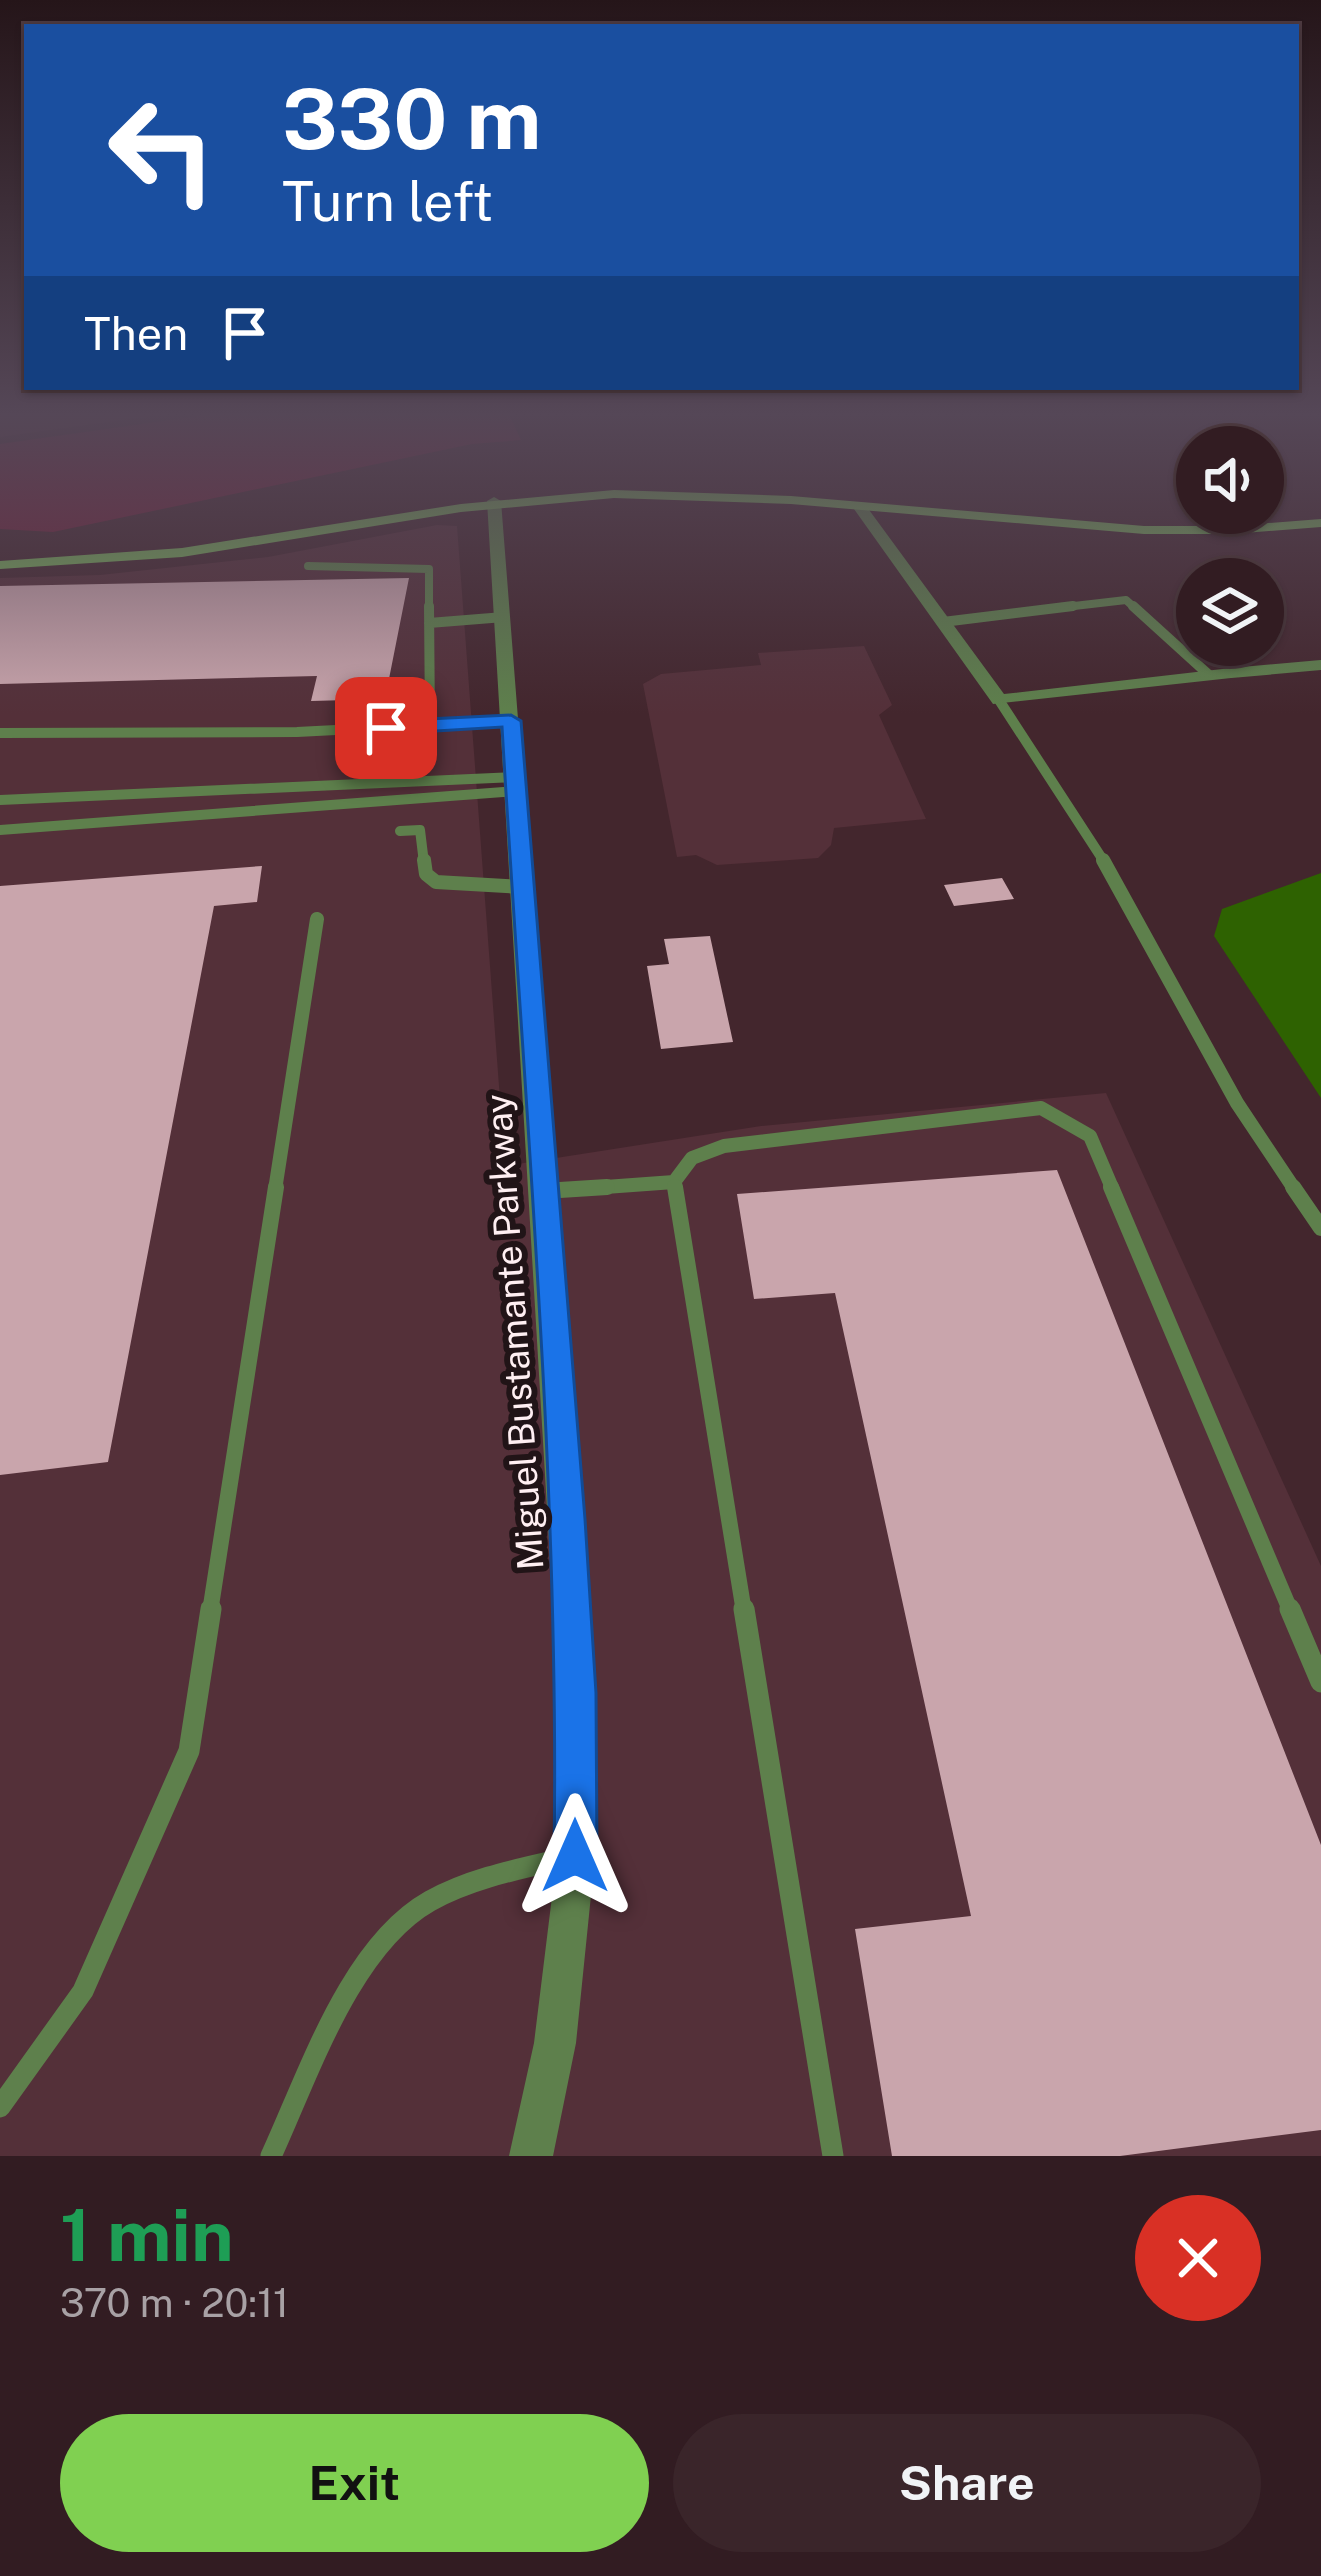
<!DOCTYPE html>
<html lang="en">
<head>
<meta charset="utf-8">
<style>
	body { margin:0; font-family:"Public Sans",sans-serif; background:#3a252a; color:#f1f3f6; height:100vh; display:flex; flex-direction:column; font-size:45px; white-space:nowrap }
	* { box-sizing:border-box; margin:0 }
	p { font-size:39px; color:#a8a1a5 }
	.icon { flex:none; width:66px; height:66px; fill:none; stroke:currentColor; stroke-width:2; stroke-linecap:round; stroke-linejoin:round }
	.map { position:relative; height:2156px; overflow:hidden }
	.sheet { display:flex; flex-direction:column; background:#321c22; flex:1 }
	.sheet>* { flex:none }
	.top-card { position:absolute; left:24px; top:24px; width:1275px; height:366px; border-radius:0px; box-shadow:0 3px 9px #0004,0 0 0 3px #4d3a40; background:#1a4fa0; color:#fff; overflow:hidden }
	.tools { position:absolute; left:1176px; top:426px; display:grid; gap:24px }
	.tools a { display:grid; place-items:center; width:108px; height:108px; border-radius:50%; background:#321c22; box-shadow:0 3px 9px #0004,0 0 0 3px #4d3a40; font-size:60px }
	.pin { position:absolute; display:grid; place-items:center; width:102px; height:102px; color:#fff; margin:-51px; border-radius:24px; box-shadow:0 6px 18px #0006 }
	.me { position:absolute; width:132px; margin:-66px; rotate:0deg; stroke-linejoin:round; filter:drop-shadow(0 0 9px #0008) }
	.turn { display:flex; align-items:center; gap:42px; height:252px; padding:0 60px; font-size:54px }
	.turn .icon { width:156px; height:156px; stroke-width:2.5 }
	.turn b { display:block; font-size:84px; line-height:102px }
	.then { display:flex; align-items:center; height:114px; padding:0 60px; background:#0003; gap:24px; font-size:45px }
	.round { display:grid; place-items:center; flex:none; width:126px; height:126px; border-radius:63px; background:#3a252a }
	.headline { display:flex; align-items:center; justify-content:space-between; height:204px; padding:0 60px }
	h1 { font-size:72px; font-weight:700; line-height:90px; color:#1e9e55 }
	.button { display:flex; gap:24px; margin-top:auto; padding:24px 60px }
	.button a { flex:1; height:138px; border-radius:72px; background:#80d051; color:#111; font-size:48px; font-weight:700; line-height:138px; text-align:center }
	.button a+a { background:#3a252a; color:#f1f3f6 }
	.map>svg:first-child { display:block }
</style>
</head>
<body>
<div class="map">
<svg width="1321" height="2156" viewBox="0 0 1321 2156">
	<rect width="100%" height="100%" fill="#43262d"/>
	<path fill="#543039" d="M0,412H181L0,437Z
		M437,525L457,526L505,1166L761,1126L1106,1093L1321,1566V2156H0V578L100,575L268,557Z
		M864,646L892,705L879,715L926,819L834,828L831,845L818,858L717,865L696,855L677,857L643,684L661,674L761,665L758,653Z"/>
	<path fill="#6f2139" d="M227,412H508L521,440L472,444L53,532L0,529V444Z"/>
	<path fill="#2e6201" d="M1321,873V1098L1214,936L1222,909Z"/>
	<path fill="#c9a5ac" d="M409,578L385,699L311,701L317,676L0,684V586Z
		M262,866L257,902L214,906L108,1462L0,1475V886Z
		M1002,878L1014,899L954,906L944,885Z
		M710,936L733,1042L661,1049L647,966L669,964L664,939Z
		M1057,1170L1321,1845V2130L1120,2156H892L855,1929L971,1916L835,1293L754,1299L737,1194Z"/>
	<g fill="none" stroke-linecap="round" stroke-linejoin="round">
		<path stroke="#5e804c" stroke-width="8" d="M308,566L429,569V609
			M1048,609L1126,600L1136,609"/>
		<path stroke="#5e804c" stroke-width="10" d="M429,606L430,725
			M1133,606L1209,675
			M943,622L1073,606
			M429,623L504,617
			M1231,673L1321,665
			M999,700L1105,863
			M0,733L297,732L511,721
			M0,800L515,777
			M0,830L516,791
			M400,831L420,830L424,863"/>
		<path stroke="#5e804c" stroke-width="14" d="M424,860L426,874L436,882L523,887
			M1103,860L1237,1103L1295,1190
			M674,1182L692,1158L724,1146L1041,1108L1090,1136L1113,1190
			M275,1190L317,919
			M564,1190L674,1182L675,1190"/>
		<path stroke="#5e804c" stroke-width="16" d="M675,1187L744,1612
			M1111,1187L1291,1612
			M1293,1187L1321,1228
			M544,1191L607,1187
			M210,1612L276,1187"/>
		<path stroke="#5e804c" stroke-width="21" d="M744,1609L833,2156
			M1290,1609L1321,1682
			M0,2107L83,1991L189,1751L211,1609
			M271,2156C308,2076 350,1946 430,1901C473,1877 524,1868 571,1857"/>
		<path fill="#5e804c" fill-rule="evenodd" d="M494,497L501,501L594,1693L595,1856L576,2043L553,2156H509L534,2043L557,1856L558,1693L487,501Z
			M854,503H864L1004,694L1231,668L1239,673L1231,678L993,704L854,509Z"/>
		<path fill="#76ad59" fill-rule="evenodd" d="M614,490L791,496L1144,526H1232L1321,519V527L1232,534H1144L791,504L614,498L461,512L182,557L0,569V561L182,548L461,504Z"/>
	</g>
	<linearGradient id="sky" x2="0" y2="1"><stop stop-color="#251519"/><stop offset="0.58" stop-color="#554757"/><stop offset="1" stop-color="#554757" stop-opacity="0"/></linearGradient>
	<rect width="1321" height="714" fill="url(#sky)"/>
	<path fill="#1a73e8" stroke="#114b97" stroke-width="3" d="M511,715L521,721L585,1519L596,1693L597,1856L591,1871L575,1877L560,1871L554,1856C560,1480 524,1103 502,727L386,734L375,728L386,721Z"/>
	<g text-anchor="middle" stroke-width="12" stroke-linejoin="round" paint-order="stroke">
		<g font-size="36" fill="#ffeff2" stroke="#211417">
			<text transform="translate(514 1332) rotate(-94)" y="13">Miguel Bustamante Parkway</text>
		</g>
	</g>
</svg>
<div class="tools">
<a><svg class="icon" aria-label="sound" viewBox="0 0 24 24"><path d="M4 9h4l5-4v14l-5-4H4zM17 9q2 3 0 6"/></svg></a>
<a><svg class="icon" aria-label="layers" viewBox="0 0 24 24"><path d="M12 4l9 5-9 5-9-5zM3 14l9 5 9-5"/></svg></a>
</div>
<div class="pin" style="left:386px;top:728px;background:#d93025"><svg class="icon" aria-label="arrive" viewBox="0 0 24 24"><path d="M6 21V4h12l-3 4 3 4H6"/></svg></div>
<svg class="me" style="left:575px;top:1856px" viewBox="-20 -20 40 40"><path d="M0-17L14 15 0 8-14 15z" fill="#1a73e8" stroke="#fff" stroke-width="4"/></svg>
<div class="top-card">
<div class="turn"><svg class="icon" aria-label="left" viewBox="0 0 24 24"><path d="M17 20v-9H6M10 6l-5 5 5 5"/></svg><div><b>330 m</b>Turn left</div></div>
<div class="then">Then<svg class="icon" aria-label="arrive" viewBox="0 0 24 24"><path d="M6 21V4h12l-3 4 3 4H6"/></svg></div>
</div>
</div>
<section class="sheet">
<div class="headline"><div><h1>1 min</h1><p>370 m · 20:11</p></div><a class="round" style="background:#d93025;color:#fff"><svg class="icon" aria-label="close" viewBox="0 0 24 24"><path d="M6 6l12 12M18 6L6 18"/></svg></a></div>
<div class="button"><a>Exit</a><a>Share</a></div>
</section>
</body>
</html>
